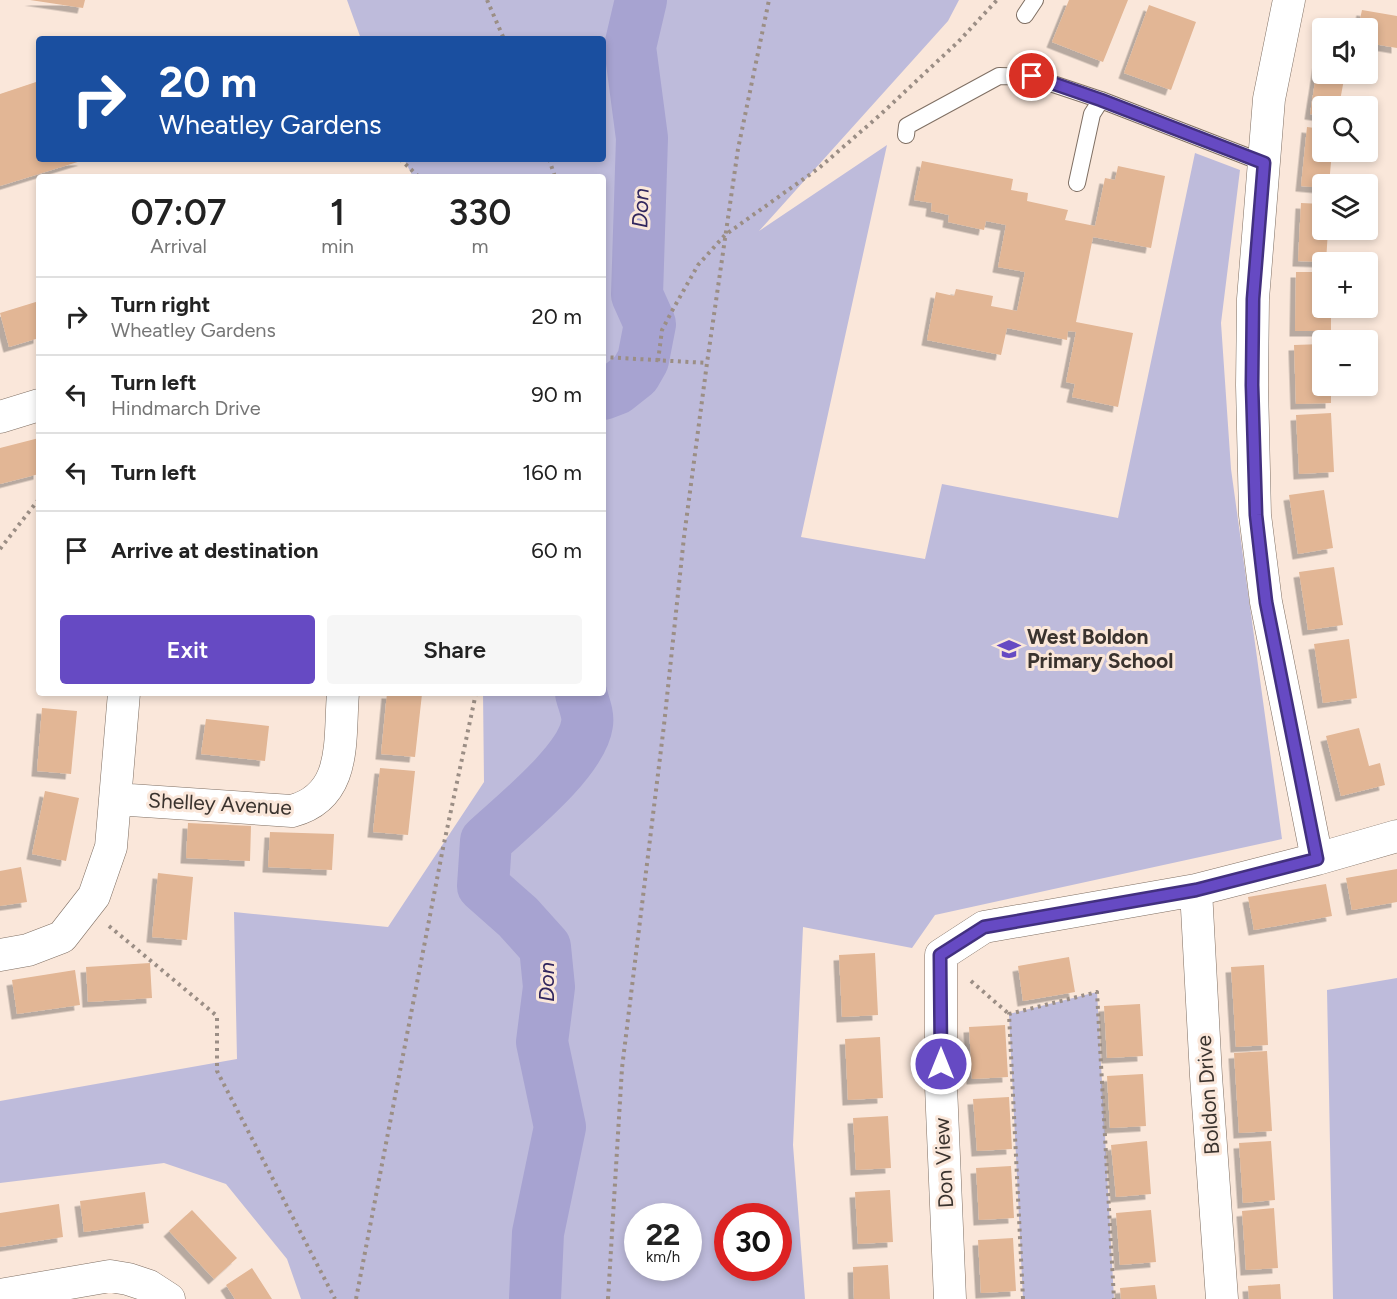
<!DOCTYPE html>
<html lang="en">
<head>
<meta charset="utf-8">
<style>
	body { margin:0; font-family:Figtree,sans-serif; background:#f6f6f6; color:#222; height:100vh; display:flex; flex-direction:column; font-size:22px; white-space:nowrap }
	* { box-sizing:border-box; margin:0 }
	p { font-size:20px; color:#767676 }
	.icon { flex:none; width:33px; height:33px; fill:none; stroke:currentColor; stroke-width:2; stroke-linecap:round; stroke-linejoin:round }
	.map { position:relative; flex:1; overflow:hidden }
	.details { position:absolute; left:36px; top:174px; width:570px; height:522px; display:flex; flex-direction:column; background:#fff; border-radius:6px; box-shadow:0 3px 9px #0003 }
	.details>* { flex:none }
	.banner { position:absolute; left:36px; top:36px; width:570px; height:126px; border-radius:6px; box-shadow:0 3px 9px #0003; background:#1a4fa0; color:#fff; overflow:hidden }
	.tools { position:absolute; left:1312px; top:18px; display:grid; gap:12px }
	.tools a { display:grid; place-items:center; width:66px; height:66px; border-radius:6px; background:#fff; box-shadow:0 3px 9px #0003; font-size:30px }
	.speed { position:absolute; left:624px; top:1203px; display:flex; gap:12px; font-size:30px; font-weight:700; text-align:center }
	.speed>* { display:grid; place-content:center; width:78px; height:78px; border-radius:50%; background:#fff; box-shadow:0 3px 9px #0003; line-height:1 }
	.speed small { font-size:15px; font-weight:400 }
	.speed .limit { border:9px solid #d22; background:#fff; color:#111 }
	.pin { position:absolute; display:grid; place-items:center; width:51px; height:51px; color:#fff; margin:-26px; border:3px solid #fff; border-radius:50%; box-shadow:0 2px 6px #0007 }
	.me { position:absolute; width:66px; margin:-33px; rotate:0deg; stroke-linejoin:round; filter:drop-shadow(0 0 4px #0008) }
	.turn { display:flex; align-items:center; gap:21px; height:126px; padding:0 24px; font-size:27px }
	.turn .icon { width:78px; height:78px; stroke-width:2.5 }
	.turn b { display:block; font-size:42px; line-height:51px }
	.eta { display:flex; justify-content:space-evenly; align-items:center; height:102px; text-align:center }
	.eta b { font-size:36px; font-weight:600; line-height:42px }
	.button { display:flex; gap:12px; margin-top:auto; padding:12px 24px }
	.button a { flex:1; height:69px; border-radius:6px; background:#664ac3; color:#fff; font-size:24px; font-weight:600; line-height:69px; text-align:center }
	.button a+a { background:#f6f6f6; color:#222 }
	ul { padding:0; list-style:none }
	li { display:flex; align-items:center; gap:18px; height:78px; padding:0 24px; border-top:2px solid #e0e0e0 }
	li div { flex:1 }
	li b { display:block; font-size:22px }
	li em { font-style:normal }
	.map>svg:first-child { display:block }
</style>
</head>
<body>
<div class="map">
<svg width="1397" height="1299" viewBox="0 0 1397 1299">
	<defs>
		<filter id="shadow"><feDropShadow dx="-5.5" dy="5.5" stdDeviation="0" flood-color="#0004"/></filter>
	</defs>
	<rect width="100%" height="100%" fill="#fae7da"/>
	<path fill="#bebbdb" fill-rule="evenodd" d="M347,0H959L948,21L759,231L887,145L801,537L925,559L942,484L1118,518L1195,153L1240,170L1221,323L1231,469L1282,839L935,915L912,948L803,927L793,1145L805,1299H301L287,1259L226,1184L164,1163L0,1183V1101L237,1059L234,912L388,927L484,782L483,693H603V177H413L404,159H603V39H361ZM638,1216H688V1268H638ZM728,1216H778V1268H728Z
		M1397,978V1299H1333L1327,990Z
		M1097,992L1114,1299H1023L1009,1014Z"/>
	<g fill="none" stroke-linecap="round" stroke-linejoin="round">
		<path stroke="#a7a3d1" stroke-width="52" d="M603,394L616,389L635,374L643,360L650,324L637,295L642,138L630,47L641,0
			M535,1299L538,1233L560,1127L542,1042L549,987L545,947L518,917L483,886L486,841C514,815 582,761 587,724C589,715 583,702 581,693"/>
	</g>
	<path fill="#e2b695" filter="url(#shadow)" d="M30,0H85L83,8Z
		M1069,0H1128L1103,62L1052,42Z
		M1149,5L1196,22L1171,90L1124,73Z
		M1362,10L1397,16V48L1368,43V28H1358Z
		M1319,56H1323V74H1345L1339,106H1323V116L1310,114Z
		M39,81V159L84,160L0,186V94Z
		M1307,127L1323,129V152H1332L1329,184H1323V188L1301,186Z
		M922,161L1013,179L1011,190L1028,193L1027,201L1068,210L1065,220L1095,226L1105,178L1115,180L1118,166L1165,176L1151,248L1093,237L1076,322L1133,333L1118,407L1072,397L1075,384L1066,382L1076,332L1068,331L1067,340L1007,328L1001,355L927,340L936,292L954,296L956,289L993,296L991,306L1017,311L1025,272L998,267L1006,225L986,221L984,230L948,222L949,215L931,211L932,203L914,200Z
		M1301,203L1323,204V230H1328L1326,262L1298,261Z
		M1296,272H1323V308H1331V331H1295Z
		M39,301V338L9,347L0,313Z
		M1323,344V386H1331V403L1296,404L1294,345Z
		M1331,413L1334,472L1299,474L1296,415Z
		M39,438V474L0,484V448Z
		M1324,490L1333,548L1298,554L1289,495Z
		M1334,567L1343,625L1308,630L1299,572Z
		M1349,639L1357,698L1323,703L1314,644Z
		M387,693L422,694L415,757L381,754Z
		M42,708L77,711L71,774L37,771Z
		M206,719L269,726L265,761L201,754Z
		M1359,728L1369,766L1380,763L1385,785L1341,796L1326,736Z
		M380,768L415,771L408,835L373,832Z
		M45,791L79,798L66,861L32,854Z
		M188,823L251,826L250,861L186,858Z
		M270,832L334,834L332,870L268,867Z
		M21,867L27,902L0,906V871Z
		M1397,869V902L1352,910L1346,878Z
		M158,873L193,877L187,940L152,937Z
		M1326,884L1332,916L1254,930L1248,897Z
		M875,953L878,1015L842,1017L839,955Z
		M1069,957L1075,992L1023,1001L1018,966Z
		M150,963L152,998L88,1002L86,967Z
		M1264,965L1268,1045L1236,1047L1231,967Z
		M75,970L80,1005L17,1014L12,980Z
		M1140,1004L1143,1056L1107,1058L1104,1006Z
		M1005,1025L1008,1077L972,1079L969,1027Z
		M880,1037L883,1098L848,1100L845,1039Z
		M1267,1051L1272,1131L1239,1133L1234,1053Z
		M1143,1074L1146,1126L1110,1128L1107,1076Z
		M1009,1097L1012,1149L977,1151L973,1099Z
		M888,1116L891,1168L856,1170L853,1118Z
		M1147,1141L1151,1194L1116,1197L1111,1145Z
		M1271,1141L1275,1200L1243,1203L1239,1143Z
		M1011,1166L1014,1218L979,1220L976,1168Z
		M890,1190L893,1242L858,1244L855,1192Z
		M145,1192L149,1223L84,1232L80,1201Z
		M59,1204L63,1237L0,1247V1213Z
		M1274,1208L1278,1268L1246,1270L1242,1211Z
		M192,1210L237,1258L214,1279L169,1231Z
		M1151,1210L1156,1262L1120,1265L1116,1213Z
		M1013,1238L1016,1291L981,1293L978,1240Z
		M888,1265L890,1299H854L853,1267Z
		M252,1268L272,1299H235L226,1285Z
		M1280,1284L1281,1299H1249L1248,1286Z
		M1155,1285L1157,1299H1121L1120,1288Z"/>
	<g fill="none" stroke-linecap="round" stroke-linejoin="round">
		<g stroke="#7f6f63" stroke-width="18">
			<path id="service" d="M1025,15L1035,0
				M906,135L907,126L999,76L1032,77L1101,100L1264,163
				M1077,183L1092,114L1101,100"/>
		</g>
		<g stroke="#7f6f63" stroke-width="33">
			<path id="minor" d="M1289,0L1269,99L1253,299L1252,385L1255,515L1266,602L1317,859
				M0,417L39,405
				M115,799L292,811C348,796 339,740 343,693
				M1196,890L1206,1076L1222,1299
				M0,955L28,950L62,937L94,896L111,847L124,693
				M0,1295L110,1276L128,1279L149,1286L169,1299
				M950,1299L941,1086V955L984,927L1196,890L1317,859L1397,836"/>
		</g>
		<path stroke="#9b8e85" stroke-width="4" stroke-dasharray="3 4.5" stroke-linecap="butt" d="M487,0L504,39
			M400,159L419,177
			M549,159L555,177
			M603,357L707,363
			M658,361L662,330L672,311L698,265L725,235L819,168L880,115L958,42L997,0
			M0,549L39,499
			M109,926L217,1016V1071L335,1299
			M971,981L1009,1014
			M356,1299L443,848L476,693
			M608,1299L622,1068L664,725L684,537L707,363L738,149L769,0
			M1023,1299L1009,1014L1097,992L1114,1299"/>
		<use href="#service" stroke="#fff" stroke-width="16"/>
		<use href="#minor" stroke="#fff" stroke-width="32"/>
	</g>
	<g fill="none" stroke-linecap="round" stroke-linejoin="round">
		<g stroke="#42307f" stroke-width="15">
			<path id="route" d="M941,1064L940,955L984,927L1196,890L1317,859L1266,602L1256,515L1252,385L1253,299L1264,163L1101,100L1032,76"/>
		</g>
		<use href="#route" stroke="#664ac3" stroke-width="10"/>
	</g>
	<defs>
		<g id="school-bare" transform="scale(1.8)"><path d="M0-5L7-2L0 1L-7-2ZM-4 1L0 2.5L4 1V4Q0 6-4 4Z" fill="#664ac3" stroke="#fae7da" stroke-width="2.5" paint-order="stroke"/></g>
	</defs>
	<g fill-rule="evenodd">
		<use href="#school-bare" x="1009" y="649"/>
	</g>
	<g text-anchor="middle" stroke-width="6" stroke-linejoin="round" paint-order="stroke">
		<g font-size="21" font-weight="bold" fill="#3a332e" stroke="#fae7da" text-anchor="start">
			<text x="1027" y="644">West Boldon<tspan x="1027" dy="24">Primary School</tspan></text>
		</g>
		<g font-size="21" fill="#3a332e" stroke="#fae7da">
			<text transform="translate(220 804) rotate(3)" y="7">Shelley Avenue</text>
			<text transform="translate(1208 1095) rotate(-94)" y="7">Boldon Drive</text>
			<text transform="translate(944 1163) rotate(-93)" y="7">Don View</text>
		</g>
		<g font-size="22" font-style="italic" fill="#31265e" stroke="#fae7da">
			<text transform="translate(640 208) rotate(-88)" y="8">Don</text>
			<text transform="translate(546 982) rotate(-90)" y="8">Don</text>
		</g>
	</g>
</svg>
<div class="tools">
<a><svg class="icon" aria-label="sound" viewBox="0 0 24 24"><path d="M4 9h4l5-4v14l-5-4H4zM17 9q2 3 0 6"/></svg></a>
<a><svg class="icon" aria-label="search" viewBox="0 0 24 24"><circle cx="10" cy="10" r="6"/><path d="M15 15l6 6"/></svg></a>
<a><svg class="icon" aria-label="layers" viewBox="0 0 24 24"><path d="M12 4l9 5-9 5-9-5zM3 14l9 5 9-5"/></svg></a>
<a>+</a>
<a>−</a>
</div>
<div class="speed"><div>22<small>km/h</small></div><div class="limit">30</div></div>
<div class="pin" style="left:1032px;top:76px;background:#d93025"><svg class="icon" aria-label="arrive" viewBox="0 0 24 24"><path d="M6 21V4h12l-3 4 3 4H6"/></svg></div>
<svg class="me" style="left:941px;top:1064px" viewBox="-20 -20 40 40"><circle r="17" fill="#664ac3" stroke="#fff" stroke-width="3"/><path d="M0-11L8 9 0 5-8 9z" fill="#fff"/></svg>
<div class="banner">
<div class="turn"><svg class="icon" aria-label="right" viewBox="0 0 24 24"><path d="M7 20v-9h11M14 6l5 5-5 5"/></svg><div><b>20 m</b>Wheatley Gardens</div></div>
</div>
<section class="details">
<div class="eta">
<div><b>07:07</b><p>Arrival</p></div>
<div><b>1</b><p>min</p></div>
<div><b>330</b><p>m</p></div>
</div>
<ul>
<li><svg class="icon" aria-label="right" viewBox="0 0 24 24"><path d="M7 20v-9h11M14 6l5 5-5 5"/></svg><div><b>Turn right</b><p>Wheatley Gardens</p></div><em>20 m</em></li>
<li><svg class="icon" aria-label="left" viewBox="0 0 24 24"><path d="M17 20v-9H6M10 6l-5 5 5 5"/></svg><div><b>Turn left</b><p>Hindmarch Drive</p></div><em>90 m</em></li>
<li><svg class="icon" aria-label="left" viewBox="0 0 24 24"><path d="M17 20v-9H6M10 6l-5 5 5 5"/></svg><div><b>Turn left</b></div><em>160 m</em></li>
<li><svg class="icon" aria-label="arrive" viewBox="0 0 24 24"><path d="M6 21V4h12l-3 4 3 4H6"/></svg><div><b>Arrive at destination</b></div><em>60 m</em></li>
</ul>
<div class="button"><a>Exit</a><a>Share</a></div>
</section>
</div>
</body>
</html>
